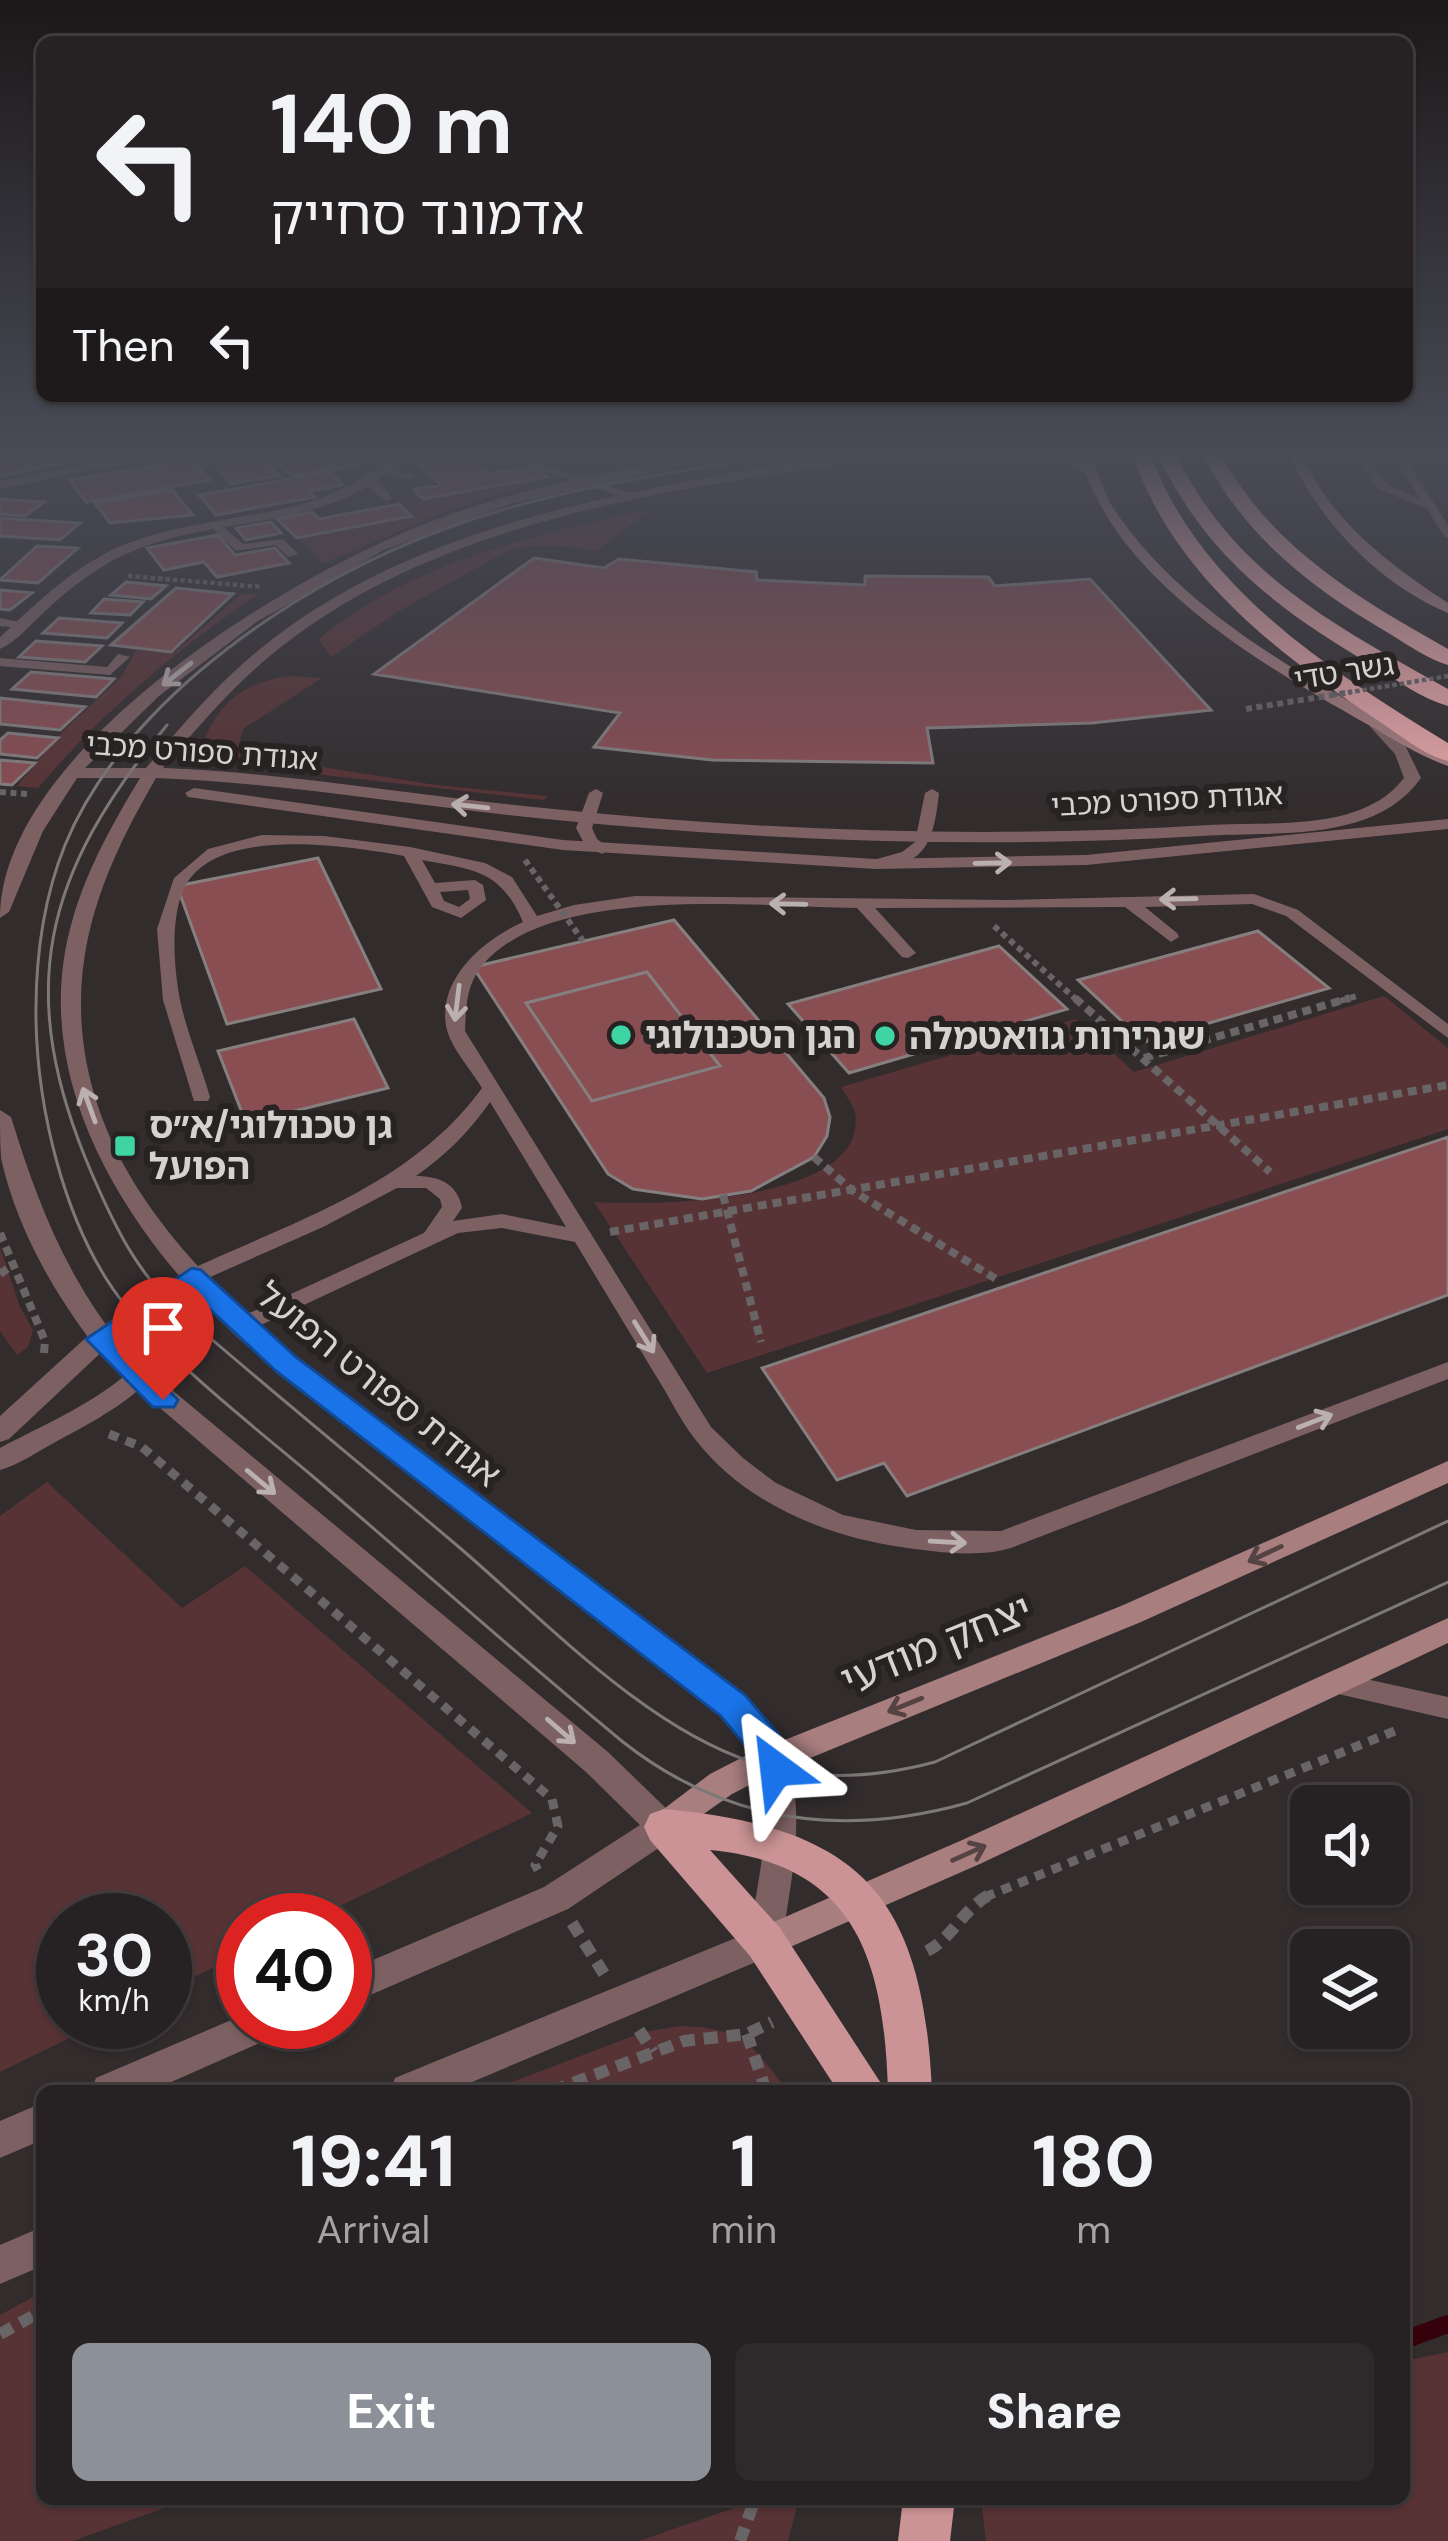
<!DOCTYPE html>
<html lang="en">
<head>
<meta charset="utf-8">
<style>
	body { margin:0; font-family:"DM Sans","Noto Sans Hebrew",sans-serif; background:#2e292a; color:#f1f3f6; height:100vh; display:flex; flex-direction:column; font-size:45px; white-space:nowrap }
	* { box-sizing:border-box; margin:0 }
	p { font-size:39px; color:#a4a3a5 }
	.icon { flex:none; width:66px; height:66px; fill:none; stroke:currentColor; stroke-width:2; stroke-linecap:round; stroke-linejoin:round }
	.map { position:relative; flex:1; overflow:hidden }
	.drawer { position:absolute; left:36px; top:2085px; width:1374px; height:420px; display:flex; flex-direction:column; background:#262122; border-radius:18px; box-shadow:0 3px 9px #0004,0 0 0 3px #423e40 }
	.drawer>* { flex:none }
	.top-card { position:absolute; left:36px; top:36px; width:1377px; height:366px; border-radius:18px; box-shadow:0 3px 9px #0004,0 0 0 3px #423e40; background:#262122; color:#f1f3f6; overflow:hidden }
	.tools { position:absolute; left:1290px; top:1785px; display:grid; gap:24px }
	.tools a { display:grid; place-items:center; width:120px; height:120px; border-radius:18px; background:#262122; box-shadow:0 3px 9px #0004,0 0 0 3px #423e40; font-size:60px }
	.speed { position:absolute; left:36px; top:1893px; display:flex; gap:24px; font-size:60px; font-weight:700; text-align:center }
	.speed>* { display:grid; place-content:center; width:156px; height:156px; border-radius:50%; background:#262122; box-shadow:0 3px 9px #0004,0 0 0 3px #423e40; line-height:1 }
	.speed small { font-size:30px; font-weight:400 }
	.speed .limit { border:18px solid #d22; background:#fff; color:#111 }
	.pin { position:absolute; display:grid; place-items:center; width:102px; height:102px; color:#fff; margin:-123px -51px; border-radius:50% 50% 50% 0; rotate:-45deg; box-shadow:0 0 12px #0007 }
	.pin .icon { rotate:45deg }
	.me { position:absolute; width:132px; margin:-66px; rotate:330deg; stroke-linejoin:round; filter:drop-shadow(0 0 9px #0008) }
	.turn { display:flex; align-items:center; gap:42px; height:252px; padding:0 36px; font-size:54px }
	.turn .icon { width:156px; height:156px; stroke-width:2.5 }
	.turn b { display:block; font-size:84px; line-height:102px }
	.then { display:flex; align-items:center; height:114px; padding:0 36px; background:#0003; gap:24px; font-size:45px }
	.eta { display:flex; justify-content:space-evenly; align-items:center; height:204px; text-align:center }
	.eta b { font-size:72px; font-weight:800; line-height:84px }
	.primary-button { display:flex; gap:24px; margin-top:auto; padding:24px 36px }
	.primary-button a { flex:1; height:138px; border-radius:18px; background:#8c9099; color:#fff; font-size:48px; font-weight:800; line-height:138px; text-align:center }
	.primary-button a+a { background:#2e292a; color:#f1f3f6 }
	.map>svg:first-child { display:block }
</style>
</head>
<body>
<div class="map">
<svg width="1448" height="2541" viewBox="0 0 1448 2541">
	<rect width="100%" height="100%" fill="#322c2d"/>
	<path fill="#583335" d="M547,478L439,514L322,564L300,539L417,516L405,504Z
		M651,510L596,551C563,547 533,540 502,554L399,611L331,657L319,639C411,563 537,533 651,510Z
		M241,594H259C175,650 103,712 38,788L17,786L64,730L122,676L136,650L175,652Z
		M289,676L322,678L243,729L238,748L259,757L436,785L547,796L544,800L228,764L209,754L202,744C221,700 244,683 289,676Z
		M1384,996L1448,1048V1129L707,1373L594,1202C649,1205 871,1205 855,1112C853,1104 844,1093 841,1087L1076,1019L1134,1072Z
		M0,1247L20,1307L33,1330L28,1347L17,1355L0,1331Z
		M47,1482L182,1608L245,1566L532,1813L311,1920H243V1953L165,1991V1920H63V2022H102L0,2072V1516Z
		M681,2026C740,2027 754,2045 787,2091H488L644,2032Z
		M42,2292V2499H189L73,2541H0V2315Z
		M1448,2352V2541H986L981,2499H1404V2361Z
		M760,2499H799L788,2541H639Z"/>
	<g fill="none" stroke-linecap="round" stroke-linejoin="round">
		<path stroke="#35020b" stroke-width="18" d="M1404,2340L1448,2324"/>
	</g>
	<path fill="#894e52" stroke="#867f80" stroke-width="3" d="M39,455H57L66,462L0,476V463Z
		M259,455L279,476L231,484L208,457Z
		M271,455H347L358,465L292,476Z
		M466,455L489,474L535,467L547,477L423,499L414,490L441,485L418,463Z
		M191,460L210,480L86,502L70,480Z
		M330,472L343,485L309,491L315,497L216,515L199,495Z
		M172,490L193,515L110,523L95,503Z
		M0,499L44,502L25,516L0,514Z
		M399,504L412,516L297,538L277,519L312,512L319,519Z
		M0,518L80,523L60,540L0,536Z
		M271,522L281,533L246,540L236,528Z
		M218,535L235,555L275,548L289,563L217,577L204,562L164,570L147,548Z
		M37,546L78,548L38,583L0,580Z
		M534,558L604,568L619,559L756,572L757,580L865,585V576L988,577L995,586L1090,579L1211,710L1092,723L927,728L933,763L712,760L594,747L620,713L374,674Z
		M126,582L166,586L151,599L111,595Z
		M176,588L233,594L171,652L111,645Z
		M0,590L32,593L10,610L0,609Z
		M104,599L143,602L130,615L91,613Z
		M59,618L122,623L107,638L43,633Z
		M36,641L102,646L85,662L19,657Z
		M31,672L114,679L96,697L12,689Z
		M0,698L85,707L60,730L0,724Z
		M8,733L58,738L37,758L0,754V740Z
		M0,760L35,763L12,785L0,784Z
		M318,858L381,989L227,1024L177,886Z
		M674,920L824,1098L830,1117L827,1136L814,1157L751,1191L702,1199L633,1189L608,1174L473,967Z
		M1258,931L1329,988L1144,1042L1078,980Z
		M999,946L1067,1009L849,1073L788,1004Z
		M647,972L720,1066L592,1101L526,1003Z
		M354,1019L388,1088L246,1123L218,1051Z
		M1448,1137V1295L907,1496L884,1463L837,1480L762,1368Z"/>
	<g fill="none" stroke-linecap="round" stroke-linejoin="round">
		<path stroke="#696465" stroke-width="4.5" stroke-dasharray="4.5 3" stroke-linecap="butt" d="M128,576L263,587"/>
		<path stroke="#696465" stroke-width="6" stroke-dasharray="6 4.5" stroke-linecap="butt" d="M0,792L28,794
			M994,926L1078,1001
			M1340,1001L1360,995"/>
		<path stroke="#696465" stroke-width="8" stroke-dasharray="9 6" stroke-linecap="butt" d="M1075,998L1270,1172
			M1144,1058L1350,998
			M814,1157L853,1191L996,1279
			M723,1195L761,1342
			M610,1232L1448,1085
			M0,1233L45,1341L44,1353
			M0,1274L11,1266"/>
		<path stroke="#696465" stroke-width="9" stroke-dasharray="10 8" stroke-linecap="butt" d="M109,1434L142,1447L552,1799L558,1826L535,1865L538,1870
			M985,1897L1402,1728"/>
		<path stroke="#696465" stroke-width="12" stroke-dasharray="14 9" stroke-linecap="butt" d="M572,1923L606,1977
			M927,1951C953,1938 963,1908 991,1894
			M639,2030L653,2052
			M747,2034L766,2091
			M552,2091L684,2041L747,2034L772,2022
			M0,2334L42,2311
			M740,2541L755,2499"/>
		<path fill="#7d6162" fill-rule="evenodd" d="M1355,455H1365L1387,485L1420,499L1393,455H1403L1448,525V538L1444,536L1427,509L1379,489Z
			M384,468L415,475L416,477L411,480L380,473Z
			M366,479H374L391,496V500H383L366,483Z
			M212,524H220L243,544L283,539L298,554L288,557L276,545L236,551L212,528Z
			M0,618L29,624L23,628L0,626Z
			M118,654L130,657L110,675L0,666V658L107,667Z
			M596,789L603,793L592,828L597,839L610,849L602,854L585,845L576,828L589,793Z
			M932,789L939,793C934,840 926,870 870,867V861L902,852L915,842L925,793Z
			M262,835L324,836L410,847L485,863L512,877L537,916L574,905L635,896L1008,900L1254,894L1298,910L1448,1024V1038L1286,916L1252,904L1145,907L1177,933L1179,937L1171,942L1125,907L875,908L916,953L908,958L902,957L857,908C760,907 542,882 479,970C466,988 466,1009 465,1031L711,1427L743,1458L776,1483L843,1515L916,1530L1001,1531L1448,1362V1379L1011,1548C979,1558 934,1552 901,1547C824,1536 743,1502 695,1439C680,1420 669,1396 656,1376C629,1331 602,1287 575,1242L502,1228L458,1233L248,1331H232L229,1326L232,1321L424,1233L442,1207L440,1199L426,1188H397L323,1227L199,1282L192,1284L181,1277L185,1272C291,1222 410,1187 482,1088C472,1071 452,1049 447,1030C435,980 484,939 523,922C500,869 474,870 422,860L435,883L475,880L483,885L486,900L461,918L432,907L404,856C348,846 223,826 187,883C169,913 174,968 180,1000C187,1033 201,1065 210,1097L208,1101H194L163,1000L157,929L174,878L208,849ZM468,890L470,899L459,907L444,901L440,892ZM490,1102L566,1227L502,1214L453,1221L462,1208C458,1184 439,1176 416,1176C446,1155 469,1132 490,1102Z
			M1334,1672L1448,1697V1719L1325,1691L1321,1683L1325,1675Z"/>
		<path fill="#7d6162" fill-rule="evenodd" d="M0,455H12L0,460Z
			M137,455H161L0,489V481Z
			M394,455H407C333,533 225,513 133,551C98,565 69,589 42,614C29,626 16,642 0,649V637C38,602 77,563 126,544C219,508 314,526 394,455Z
			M494,455H512L639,496L628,499Z
			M192,1269L204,1277C185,1365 136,1400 59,1440C40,1450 21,1464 0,1470V1448C64,1414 156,1379 175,1301L109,1345L9,1439L0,1442V1416L91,1333Z"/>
		<path fill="#7d6162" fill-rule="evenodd" d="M705,455H732L513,503L384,550L258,621L159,696L85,768H146C182,725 217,684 260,649C380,551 534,511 683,482C751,469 822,455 892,455C876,464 850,464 830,466C787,472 745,479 703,486C551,513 392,555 271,655C230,689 197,728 163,768C291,773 417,796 544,808C764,831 987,839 1208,825C1271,821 1362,833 1404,778L1395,754L1364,720L1372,715L1404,743L1421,778C1374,844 1274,831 1201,836C983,849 764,841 546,819C416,806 287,783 156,778C116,847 82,918 81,1000C79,1202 265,1336 409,1445C479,1499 550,1552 621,1604C662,1635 705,1664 745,1697C819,1765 795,1853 782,1942L777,1953L451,2091H390L395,2078L750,1932C757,1885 779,1794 754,1751C743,1731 724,1716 707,1702L239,1339C127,1233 25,1079 73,918C88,867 113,823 140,778H77L43,831L9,912L0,918C0,749 294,571 438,519C524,487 615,470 705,455Z
			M194,788L563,840L876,859L1086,855L1448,819V829L1086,865L876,869L563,850L188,797L185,793Z
			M0,1110L11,1117C38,1205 69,1284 130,1355L608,1752L675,1817L680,1827L675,1837L568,1909L345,2006V1972L544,1887L640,1825L586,1772L112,1367C62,1308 18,1235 1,1158C0,1143 0,1126 0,1110Z
			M243,2015V2022H285L280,2034L151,2091H91L96,2078Z
			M42,2103V2140L0,2158V2121Z
			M42,2227V2266L0,2284V2245Z"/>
		<path fill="#a97e7f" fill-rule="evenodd" d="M1053,455H1068L1082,462L1080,455H1092C1098,471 1103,491 1112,506C1185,619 1332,693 1448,754V766C1419,756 1392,738 1365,723C1266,667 1126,586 1086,473Z
			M1289,455H1301C1334,523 1386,562 1448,603V613C1379,584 1320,522 1289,455Z
			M1448,1461V1483L1141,1622L769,1775L732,1794L664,1842L653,1837L648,1827L653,1817L710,1774L747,1755L1121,1606Z
			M1448,1618V1643L982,1863L765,1958L753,1953L748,1942L753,1931L960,1841Z"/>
		<path fill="#cb9395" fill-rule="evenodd" d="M664,1809C860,1827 923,1895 932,2091H888C884,1963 858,1864 710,1850L780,1928L886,2091H838L750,1956L650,1840L644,1827L650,1814Z
			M903,2499H955L950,2541H898Z"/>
		<path fill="#eaa7a9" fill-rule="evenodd" d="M1133,455H1151C1199,588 1332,672 1448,743V761C1423,755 1399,734 1377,720C1277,653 1172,573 1133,455Z
			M1158,455H1176C1235,575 1336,626 1448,689V706C1422,699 1397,680 1374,666C1281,613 1204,554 1158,455Z
			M1203,455H1221C1272,548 1358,598 1448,649V665C1428,659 1408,645 1390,634C1311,588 1245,537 1203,455Z"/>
		<path stroke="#7d7979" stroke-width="3" d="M783,455C671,472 557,488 450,527C305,578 125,698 65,845C42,902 35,961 36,1022C38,1109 63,1216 113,1289C156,1351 251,1424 310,1474C415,1563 517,1655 623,1742C726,1823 842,1838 967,1803L1448,1582
			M770,464L829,455
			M167,725C43,874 13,991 92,1174C115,1227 137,1273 180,1312C272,1392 367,1469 460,1548C545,1621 647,1729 755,1763C815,1782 875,1778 935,1762L1448,1521"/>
		<path stroke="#696465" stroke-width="4.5" stroke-dasharray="4.5 3" stroke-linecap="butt" d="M1333,695L1448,676"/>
		<path stroke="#696465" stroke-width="6" stroke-dasharray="6 4.5" stroke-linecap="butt" d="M1246,709L1351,692
			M525,860L583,941"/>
	</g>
	<defs><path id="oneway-shaft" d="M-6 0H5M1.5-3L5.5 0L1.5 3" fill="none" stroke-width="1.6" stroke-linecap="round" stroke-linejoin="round" transform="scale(3)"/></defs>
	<g stroke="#bbb0b0">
		<use href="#oneway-shaft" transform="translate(177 674) rotate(142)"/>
		<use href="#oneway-shaft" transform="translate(470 806) rotate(-174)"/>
		<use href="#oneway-shaft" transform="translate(993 863) rotate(-1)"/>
		<use href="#oneway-shaft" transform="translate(1178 899) rotate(179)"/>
		<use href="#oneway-shaft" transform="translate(788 904) rotate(-179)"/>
		<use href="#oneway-shaft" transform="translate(457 1003) rotate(97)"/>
		<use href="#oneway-shaft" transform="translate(89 1105) rotate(-110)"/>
		<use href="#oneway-shaft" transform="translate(644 1337) rotate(58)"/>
		<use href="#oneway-shaft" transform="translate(1315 1421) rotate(-21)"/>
		<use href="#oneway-shaft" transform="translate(261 1482) rotate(40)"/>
		<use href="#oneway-shaft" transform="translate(948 1542) rotate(3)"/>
		<use href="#oneway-shaft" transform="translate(561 1731) rotate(41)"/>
	</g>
	<g stroke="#554343">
		<use href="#oneway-shaft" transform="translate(1265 1554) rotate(155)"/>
		<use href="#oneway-shaft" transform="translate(905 1705) rotate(158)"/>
		<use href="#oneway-shaft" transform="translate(969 1853) rotate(-24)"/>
	</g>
	<linearGradient id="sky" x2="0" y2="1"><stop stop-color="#1c1819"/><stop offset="0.56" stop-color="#494b57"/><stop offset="1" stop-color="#494b57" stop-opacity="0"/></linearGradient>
	<rect width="1448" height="811" fill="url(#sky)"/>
	<path fill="#1a73e8" stroke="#114b97" stroke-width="3" d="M192,1268L201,1270L296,1357L745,1695L780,1736L793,1769L788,1780L776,1785L763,1780L753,1755L721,1716L276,1371L190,1291L119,1340L178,1400L174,1407H153L86,1339Z"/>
	<g fill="#3ed4a3" stroke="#282323" stroke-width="4.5">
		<circle cx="621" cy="1035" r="12"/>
		<circle cx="885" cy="1036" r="12"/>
		<rect x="113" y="1134" width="24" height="24" rx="6"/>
	</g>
	<g text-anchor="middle" stroke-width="12" stroke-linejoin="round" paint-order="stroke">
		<g font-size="30" fill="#d5d2d2" stroke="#282323">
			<text transform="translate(1344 672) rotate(-9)" y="10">גשר טדי</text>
			<text transform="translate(202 752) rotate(4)" y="10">אגודת ספורט מכבי</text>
			<text transform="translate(1167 800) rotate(-3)" y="10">אגודת ספורט מכבי</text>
		</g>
		<g font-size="36" font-weight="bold" fill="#d5d2d2" stroke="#282323" text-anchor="start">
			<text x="645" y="1048">הגן הטכנולוגי</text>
			<text x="909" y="1049">שגרירות גוואטמלה</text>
			<text x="149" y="1138">גן טכנולוגי/א״ס<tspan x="149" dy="41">הפועל</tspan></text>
		</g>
		<g font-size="36" fill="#d5d2d2" stroke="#282323">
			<text transform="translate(379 1384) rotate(39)" y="13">אגודת ספורט הפועל</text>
		</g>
		<g font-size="42" fill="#d5d2d2" stroke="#282323">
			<text transform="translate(936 1644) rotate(-22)" y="15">יצחק מודעי</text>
		</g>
	</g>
</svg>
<div class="tools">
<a><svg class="icon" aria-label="sound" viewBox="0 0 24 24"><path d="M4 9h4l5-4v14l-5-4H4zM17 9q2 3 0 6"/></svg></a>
<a><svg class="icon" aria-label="layers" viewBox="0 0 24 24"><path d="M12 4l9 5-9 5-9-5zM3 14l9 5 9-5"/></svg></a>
</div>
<div class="speed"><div>30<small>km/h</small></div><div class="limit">40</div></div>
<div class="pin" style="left:163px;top:1400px;background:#d93025"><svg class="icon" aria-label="arrive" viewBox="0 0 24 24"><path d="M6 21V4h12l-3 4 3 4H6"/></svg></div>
<svg class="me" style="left:776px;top:1769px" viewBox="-20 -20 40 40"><path d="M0-17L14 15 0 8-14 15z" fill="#1a73e8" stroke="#fff" stroke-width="4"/></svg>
<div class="top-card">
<div class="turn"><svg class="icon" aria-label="left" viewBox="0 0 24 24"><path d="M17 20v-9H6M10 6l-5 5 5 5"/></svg><div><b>140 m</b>אדמונד סחייק</div></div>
<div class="then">Then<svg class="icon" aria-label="left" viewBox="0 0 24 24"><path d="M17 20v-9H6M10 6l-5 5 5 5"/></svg></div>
</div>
<section class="drawer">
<div class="eta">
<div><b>19:41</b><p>Arrival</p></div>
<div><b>1</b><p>min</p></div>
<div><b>180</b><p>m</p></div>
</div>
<div class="primary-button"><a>Exit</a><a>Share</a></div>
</section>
</div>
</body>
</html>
